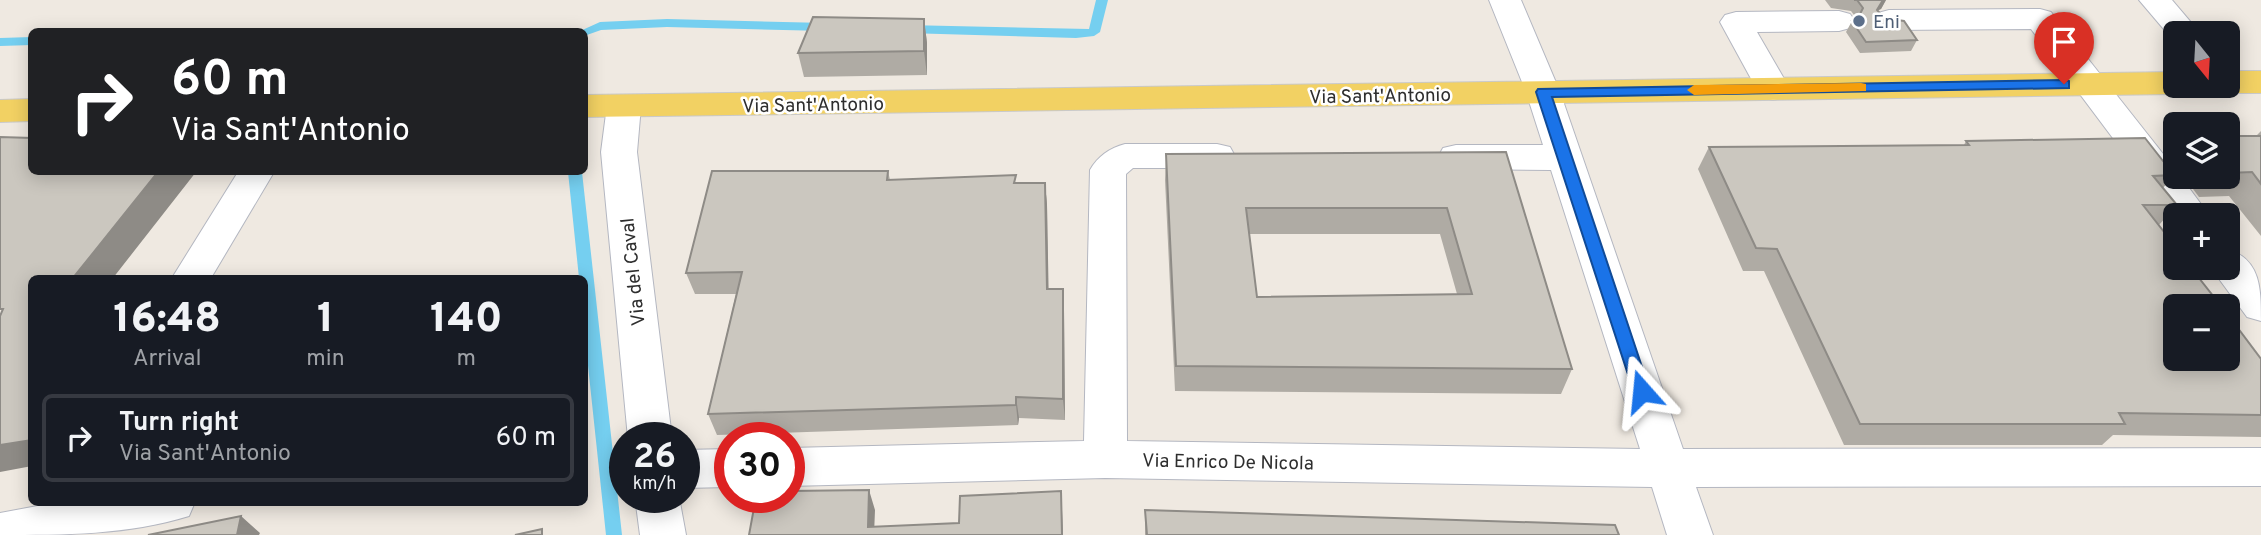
<!DOCTYPE html>
<html lang="en">
<head>
<meta charset="utf-8">
<style>
	body { margin:0; font-family:Overpass,sans-serif; background:#20242c; color:#f1f3f6; height:100vh; display:flex; flex-direction:column; font-size:26px; white-space:nowrap }
	* { box-sizing:border-box; margin:0 }
	p { font-size:23px; color:#9ea1a6 }
	.icon { flex:none; width:38px; height:38px; fill:none; stroke:currentColor; stroke-width:2; stroke-linecap:round; stroke-linejoin:round }
	.map { position:relative; flex:1; overflow:hidden }
	.details { position:absolute; left:28px; top:275px; width:560px; height:231px; display:flex; flex-direction:column; background:#171b24; border-radius:10px; box-shadow:0 4px 18px #0003 }
	.details>* { flex:none }
	.hud { position:absolute; left:28px; top:28px; width:560px; height:147px; border-radius:10px; box-shadow:0 4px 18px #0003; background:#202124; color:#fff; overflow:hidden }
	.needle { width:46px; rotate:162deg }
	.fabs { position:absolute; left:2163px; top:21px; display:grid; gap:14px }
	.fabs a { display:grid; place-items:center; width:77px; height:77px; border-radius:10px; background:#171b24; box-shadow:0 4px 18px #0003; font-size:35px }
	.speed { position:absolute; left:609px; top:422px; display:flex; gap:14px; font-size:35px; font-weight:700; text-align:center }
	.speed>* { display:grid; place-content:center; width:91px; height:91px; border-radius:50%; background:#171b24; box-shadow:0 4px 18px #0003; line-height:1 }
	.speed small { font-size:18px; font-weight:400 }
	.speed .limit { border:10px solid #d22; background:#fff; color:#111 }
	.pin { position:absolute; display:grid; place-items:center; width:60px; height:60px; color:#fff; margin:-72px -30px; border-radius:50% 50% 50% 0; rotate:-45deg; box-shadow:0 0 7px #0007 }
	.pin .icon { rotate:45deg }
	.me { position:absolute; width:77px; margin:-38px; rotate:342deg; stroke-linejoin:round; filter:drop-shadow(0 0 5px #0008) }
	.turn { display:flex; align-items:center; gap:24px; height:147px; padding:0 28px; font-size:32px }
	.turn .icon { width:91px; height:91px; stroke-width:2.5 }
	.turn b { display:block; font-size:49px; line-height:60px }
	.eta { display:flex; justify-content:space-evenly; align-items:center; height:119px; text-align:center }
	.eta b { font-size:42px; font-weight:800; line-height:49px }
	ul { padding:0; list-style:none }
	li { display:flex; align-items:center; gap:21px; height:88px; margin:0 14px 10px; padding:0 14px; border:4px solid #363941; border-radius:10px }
	li div { flex:1 }
	li b { display:block; font-size:26px }
	li em { font-style:normal }
	.map>svg:first-child { display:block }
</style>
</head>
<body>
<div class="map">
<svg width="2261" height="535" viewBox="0 0 2261 535">
	<rect width="100%" height="100%" fill="#efe9e1"/>
	<g fill="none" stroke-linecap="round" stroke-linejoin="round">
		<path fill="#75cff0" fill-rule="evenodd" d="M1096,0H1108L1100,32L1094,36L1076,38L906,33L900,29L906,25L1089,29Z
			M667,19L826,23L832,27L826,31L667,27L601,30L584,36V32H578L600,22Z
			M32,37V45L0,46V38Z
			M568,172H582L622,535H606L584,328V278H579Z"/>
		<g stroke="#b4b7c1" stroke-width="2">
			<path id="minor" d="M1489,0H1521L1560,92L1683,449L2261,448V486L1696,487L1713,535H1667L1652,487L1105,478L789,486V448L1084,441L1090,170C1098,156 1110,148 1125,144H1217L1230,147L1235,156L1230,165L1217,168H1133L1126,174L1127,441L1640,449L1551,170L1456,169L1443,166L1438,157L1443,148L1456,145H1543L1526,92Z
				M2139,0H2172L2200,33H2175V41L2173,40Z
				M2040,9L2051,12L2175,169V177H2181L2209,215H2175V221L2031,29L1889,30L1878,27L1873,20L1878,13L1889,10Z
				M1839,11L1850,14L1855,21L1850,28L1839,31L1757,32L1790,89L1785,97L1773,100L1761,97L1720,22L1725,15L1736,12Z
				M624,95L636,98L641,106L637,152L672,438H628L601,152L607,106L612,98Z
				M238,172H274L211,278H172Z
				M2228,249C2261,260 2261,289 2261,321L2247,317L2211,268H2228Z
				M730,449V487L684,488V450Z
				M635,497H679L686,535H640Z
				M59,502H195L189,516C128,535 64,535 0,535V513Z"/>
		</g>
		<g stroke="#c9c9c9" stroke-width="2">
			<path id="major" d="M2228,71H2261V93H2228L2216,90L2214,86H2228Z
				M2175,72V86H2190L2187,91L2175,94L584,117V95Z
				M32,99V121L0,122V100Z"/>
		</g>
		<use href="#minor" fill="#fff" fill-rule="evenodd"/>
		<use href="#major" fill="#f2d163" fill-rule="evenodd"/>
	</g>
	<path fill="#afaba4" fill-rule="evenodd" d="M1825,0H1886L1881,9L1877,11L1884,18L1917,40L1911,51L1860,53L1846,32L1852,21L1857,19L1851,11L1831,8Z
		M924,19L927,43V75L804,77L798,53Z
		M2261,131V236L2229,196L2199,197L2184,177H2228V136H2256Z
		M1966,141L2174,175L2163,188L2177,205L2159,225L2261,359V437L2113,435L2102,445H1844L1764,271H1743L1698,169L1709,147L1964,145Z
		M1506,152L1572,369L1561,394L1175,391L1165,180L1166,154ZM1249,234H1440L1457,294L1257,297Z
		M2175,154V165L2171,159Z
		M888,171L890,180L1045,183L1047,205L1048,289L1064,310L1065,420L1019,418L1018,425L717,435L708,414L736,294H695L686,273Z
		M1145,510L1619,535H1145Z"/>
	<path fill="#8e8b86" d="M1882,0H1886L1881,9L1876,11Z
		M924,19L927,43V75L924,51Z
		M158,172H196L113,278H73Z
		M1045,183L1047,205L1049,311L1047,289Z
		M1063,289L1064,310L1065,420L1063,399Z
		M1016,397L1019,418L1018,425L1016,405Z
		M32,440V466L0,472V445Z
		M869,490L875,510L874,535L868,527Z
		M1061,491L1062,510L1063,535H1062Z
		M241,516L260,533L259,535H237Z"/>
	<path fill="#cbc7bf" stroke="#8e8b86" stroke-width="2" fill-rule="evenodd" d="M1854,0H1883L1877,10L1884,18L1904,21L1917,40L1866,42L1852,21L1858,18L1863,8L1857,0Z
		M813,17L924,19V51L798,53Z
		M2228,136H2261V184L2252,172L2228,173Z
		M0,137L32,138V172H158L73,278H32V440L0,445V316L3,309H0Z
		M2145,138L2174,175L2153,176L2177,205H2143L2175,246V268H2191L2221,306H2175V359H2228V315L2261,359V415L2119,413L2125,424H1860L1777,249L1756,248L1709,147L1969,145L1966,141Z
		M1506,152L1572,369L1176,366L1166,154ZM1246,208H1447L1472,294L1257,297Z
		M712,171H888L887,180L1016,175L1014,183H1045L1047,289H1063V399L1016,397V405L708,414L742,272L686,273Z
		M869,490L868,527L959,523L960,496L1061,491L1062,535H749L756,497H789V491Z
		M1145,510L1615,525L1619,535H1147Z
		M241,516L237,535H148Z
		M542,529V535H515Z"/>
	<path fill="#1a73e8" stroke="#114b97" stroke-width="2" d="M2064,80L2069,81V88L1552,97L1650,391L1648,396H1635L1536,92L1538,89Z"/>
	<path fill="#f59e0b" d="M1861,83L1866,84V91L1694,95L1687,90L1694,85Z"/>
	<circle fill="#5c6f8a" stroke="#fff" stroke-width="2.5" cx="1859" cy="21" r="7"/>
	<g text-anchor="middle" stroke-width="5" stroke-linejoin="round" paint-order="stroke">
		<g font-size="19" fill="#4e5e75" stroke="#fff" text-anchor="start">
			<text x="1873" y="28">Eni</text>
		</g>
		<g font-size="19" fill="#2e2e2e" stroke="#fff">
			<text transform="translate(1380 95) rotate(-1)" y="7">Via Sant'Antonio</text>
			<text transform="translate(813 104) rotate(-1)" y="7">Via Sant'Antonio</text>
			<text transform="translate(632 272) rotate(-96)" y="7">Via del Caval</text>
			<text transform="translate(1228 461) rotate(1)" y="7">Via Enrico De Nicola</text>
		</g>
	</g>
</svg>
<div class="fabs">
<a><svg class="needle" viewBox="-14 -14 28 28"><path d="M0-13l5 13h-10z" fill="#e53935"/><path d="M0 13l5-13h-10z" fill="#9ea1a6"/></svg></a>
<a><svg class="icon" aria-label="layers" viewBox="0 0 24 24"><path d="M12 4l9 5-9 5-9-5zM3 14l9 5 9-5"/></svg></a>
<a>+</a>
<a>−</a>
</div>
<div class="speed"><div>26<small>km/h</small></div><div class="limit">30</div></div>
<div class="pin" style="left:2064px;top:84px;background:#d93025"><svg class="icon" aria-label="arrive" viewBox="0 0 24 24"><path d="M6 21V4h12l-3 4 3 4H6"/></svg></div>
<svg class="me" style="left:1642px;top:391px" viewBox="-20 -20 40 40"><path d="M0-17L14 15 0 8-14 15z" fill="#1a73e8" stroke="#fff" stroke-width="4"/></svg>
<div class="hud">
<div class="turn"><svg class="icon" aria-label="right" viewBox="0 0 24 24"><path d="M7 20v-9h11M14 6l5 5-5 5"/></svg><div><b>60 m</b>Via Sant'Antonio</div></div>
</div>
<section class="details">
<div class="eta">
<div><b>16:48</b><p>Arrival</p></div>
<div><b>1</b><p>min</p></div>
<div><b>140</b><p>m</p></div>
</div>
<ul>
<li><svg class="icon" aria-label="right" viewBox="0 0 24 24"><path d="M7 20v-9h11M14 6l5 5-5 5"/></svg><div><b>Turn right</b><p>Via Sant'Antonio</p></div><em>60 m</em></li>
</ul>
</section>
</div>
</body>
</html>
